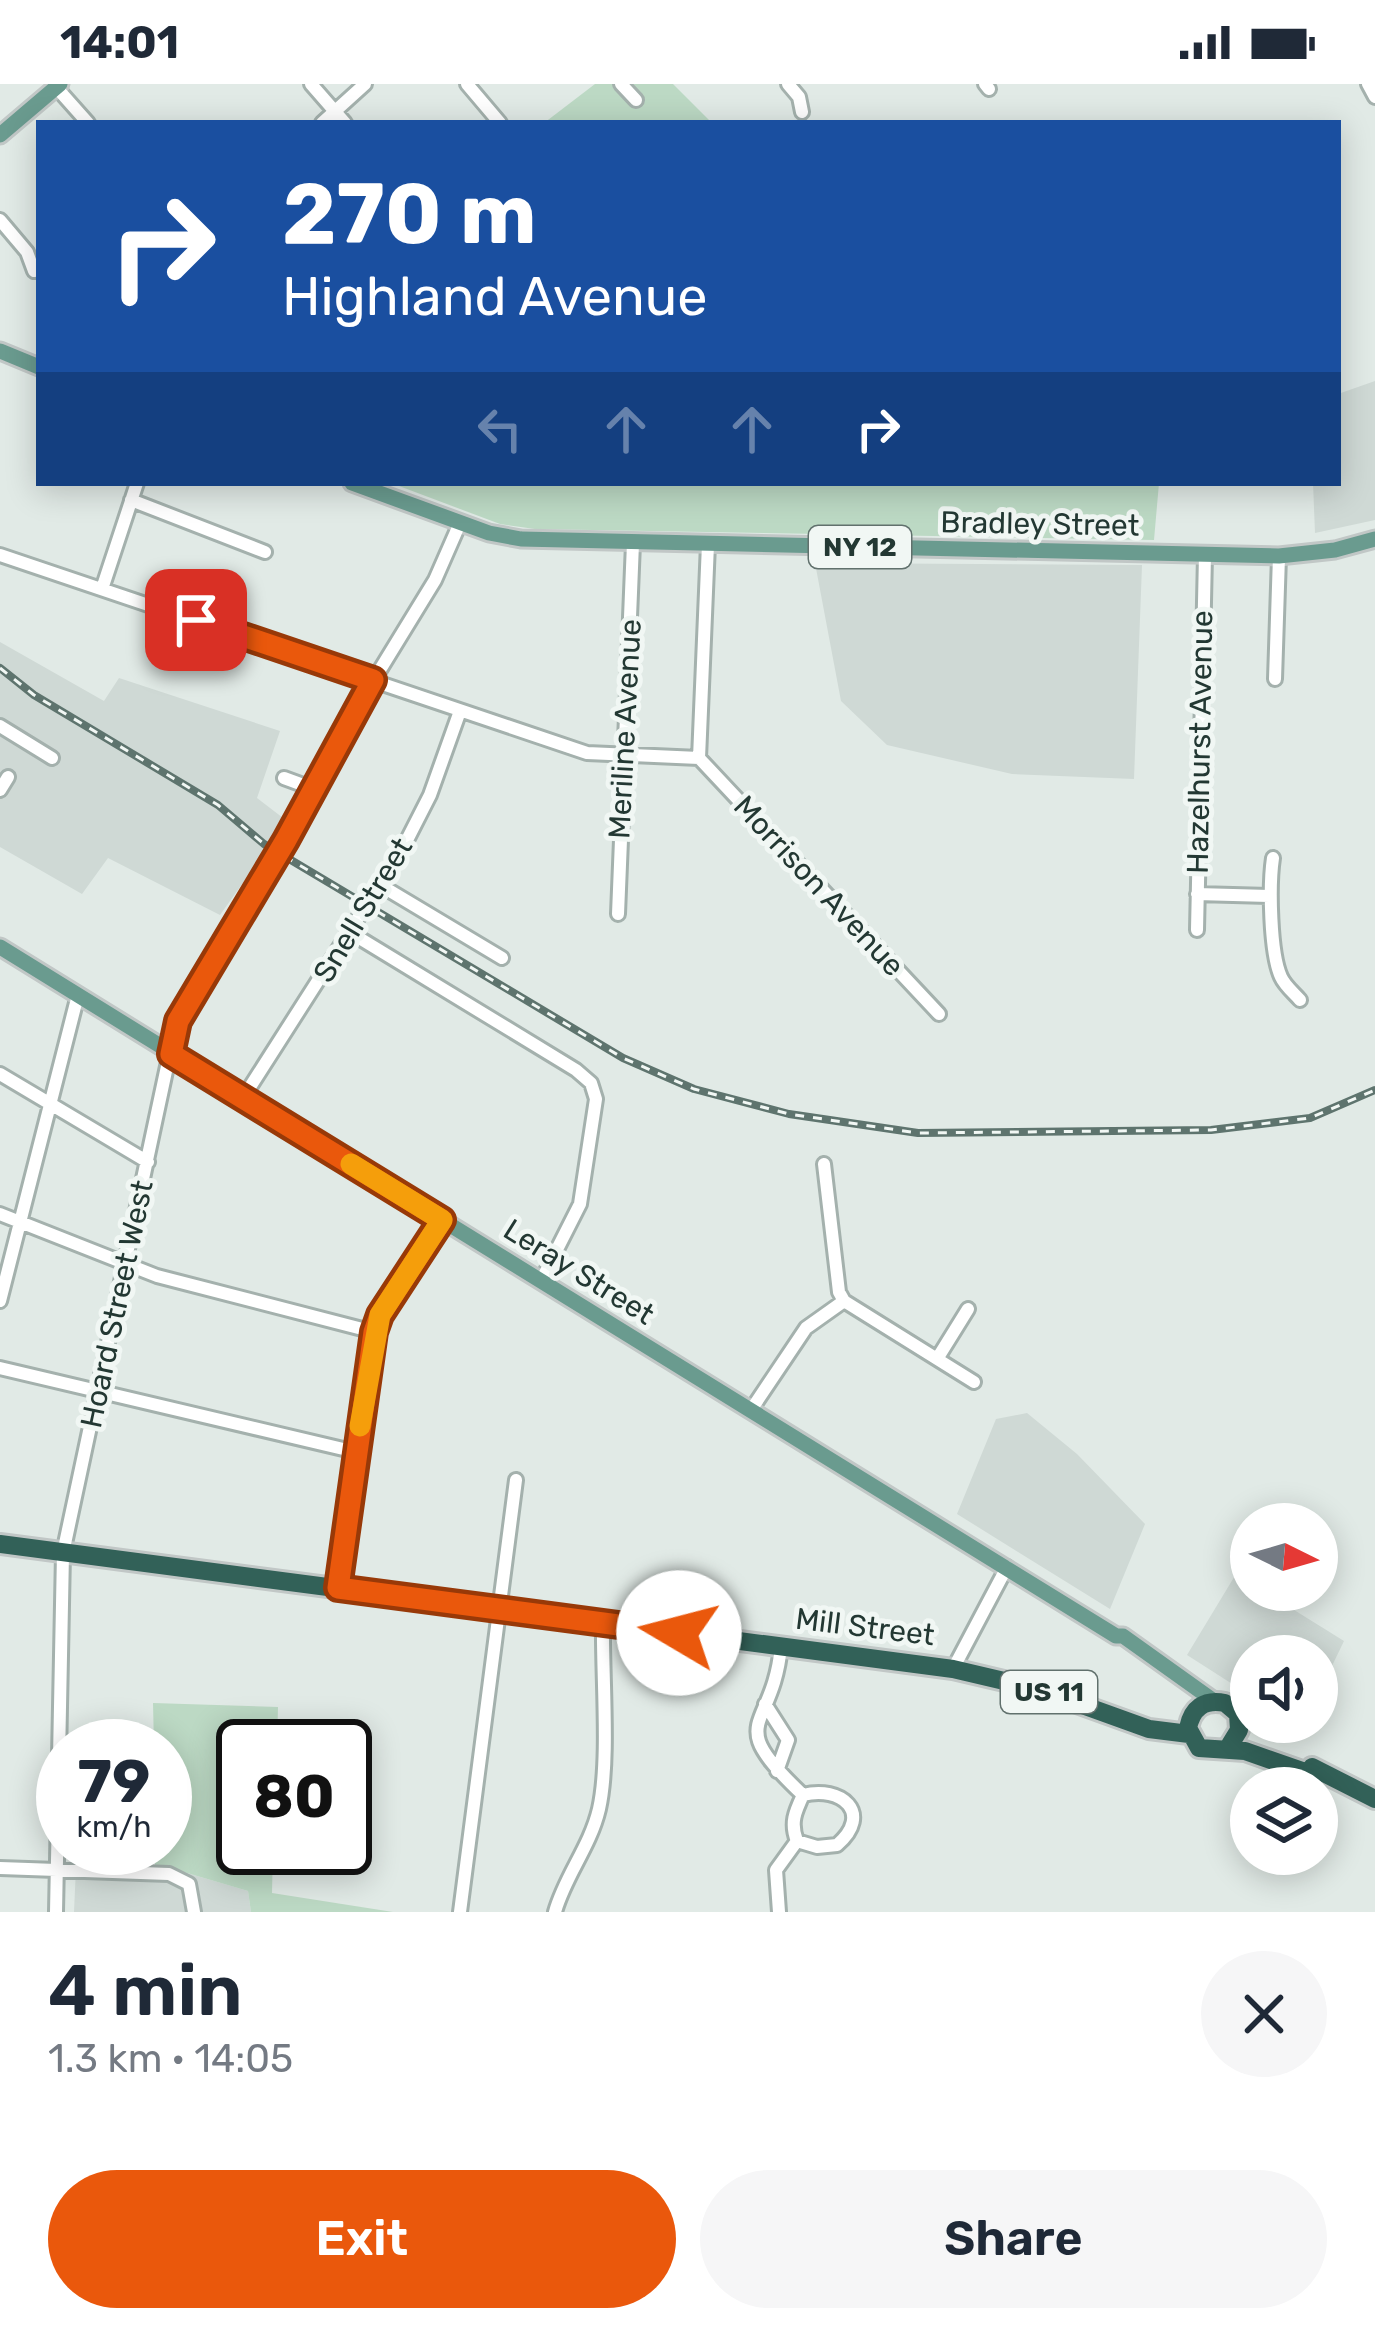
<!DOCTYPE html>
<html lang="en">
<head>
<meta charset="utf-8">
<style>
	body { margin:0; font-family:Rubik,sans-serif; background:#f6f6f7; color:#1f2937; height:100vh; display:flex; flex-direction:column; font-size:45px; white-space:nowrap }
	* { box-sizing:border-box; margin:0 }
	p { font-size:39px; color:#747a83 }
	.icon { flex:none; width:66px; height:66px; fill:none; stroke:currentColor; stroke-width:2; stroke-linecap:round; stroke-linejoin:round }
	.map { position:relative; height:1828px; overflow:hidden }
	.drawer { display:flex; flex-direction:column; background:#fff; flex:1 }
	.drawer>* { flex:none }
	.banner { position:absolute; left:36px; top:36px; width:1305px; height:366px; border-radius:0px; box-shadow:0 6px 30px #0003; background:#1a4fa0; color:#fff; overflow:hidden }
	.needle { width:78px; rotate:95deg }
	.fabs { position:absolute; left:1230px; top:1419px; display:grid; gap:24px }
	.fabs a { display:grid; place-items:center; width:108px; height:108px; border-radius:50%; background:#fff; box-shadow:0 6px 30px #0003; font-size:60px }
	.speed { position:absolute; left:36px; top:1635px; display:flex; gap:24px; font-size:60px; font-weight:700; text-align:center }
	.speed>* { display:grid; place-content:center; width:156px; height:156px; border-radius:50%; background:#fff; box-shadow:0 6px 30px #0003; line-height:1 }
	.speed small { font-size:30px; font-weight:400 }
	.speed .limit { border:6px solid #111; border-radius:18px; background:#fff; color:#111 }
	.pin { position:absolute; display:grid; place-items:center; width:102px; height:102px; color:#fff; margin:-51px; border-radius:24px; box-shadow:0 6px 18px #0006 }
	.me { position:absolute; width:132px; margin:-66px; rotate:278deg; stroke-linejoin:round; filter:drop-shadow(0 0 9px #0008) }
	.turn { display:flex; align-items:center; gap:42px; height:252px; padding:0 48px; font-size:54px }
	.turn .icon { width:156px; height:156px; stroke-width:2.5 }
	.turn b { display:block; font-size:84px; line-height:102px }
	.lanes { display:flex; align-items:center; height:114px; padding:0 48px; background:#0003; justify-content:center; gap:60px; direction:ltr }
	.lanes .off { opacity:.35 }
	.round { display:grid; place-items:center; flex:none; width:126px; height:126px; border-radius:63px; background:#f6f6f7 }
	.overview { display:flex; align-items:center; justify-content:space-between; height:204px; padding:0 48px }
	h1 { font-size:72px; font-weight:600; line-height:90px }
	.cta { display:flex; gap:24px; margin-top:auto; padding:24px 48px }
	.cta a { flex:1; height:138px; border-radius:72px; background:#ea580c; color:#fff; font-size:48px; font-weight:600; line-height:138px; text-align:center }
	.cta a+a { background:#f6f6f7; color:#1f2937 }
	.status { display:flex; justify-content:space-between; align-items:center; height:84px; padding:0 60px; background:#fff; direction:ltr }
	.status svg { height:33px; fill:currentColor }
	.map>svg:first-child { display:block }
</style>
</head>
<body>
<div class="status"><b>14:01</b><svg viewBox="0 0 49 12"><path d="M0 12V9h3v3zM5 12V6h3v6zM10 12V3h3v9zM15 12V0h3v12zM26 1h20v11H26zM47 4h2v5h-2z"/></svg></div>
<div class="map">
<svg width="1375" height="1828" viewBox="0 0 1375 1828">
	<rect width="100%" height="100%" fill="#e1eae6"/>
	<path fill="#cfd9d5" d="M1375,297V436L1315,449L1313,399H1338V310Z
		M815,479L1142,481L1134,695L1012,690L887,661L841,617Z
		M0,558L104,617L119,594L280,647L257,714L287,737L220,831L108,774L82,810L0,763Z
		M1027,1329L1077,1370L1145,1440L1110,1525L957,1430L996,1335Z
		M1236,1490L1251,1499V1506H1262L1344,1557L1317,1613V1572H1251V1612L1187,1571Z
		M76,1783L177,1786L248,1807L251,1828H74Z"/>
	<path fill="#bcd9c4" d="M595,0H673L712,39H544Z
		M391,399H1159L1154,456L535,445L500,440Z
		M153,1619L278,1623L277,1662H243V1764H273L272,1809L393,1828H251L248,1807L177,1786L155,1784V1764H165V1662H154Z"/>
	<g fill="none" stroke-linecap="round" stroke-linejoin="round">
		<g stroke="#a4b1ad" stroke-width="18">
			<path id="minor" d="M311,0L345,39
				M467,0L500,39
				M621,0L636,16
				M788,0L799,13L802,28
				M985,0L989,5
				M1368,0L1375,13
				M56,3L88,39
				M322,39L365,0
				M0,136L27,168L34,187
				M131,416L265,468
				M0,471L587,669L699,674
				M102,505L137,399
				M1275,595L1279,472
				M0,642L52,674
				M699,674L939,930
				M699,674L708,460
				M284,694L314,705
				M0,706L8,693
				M1273,774C1269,801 1270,869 1281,893C1285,902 1294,909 1300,916
				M380,801L502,874
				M1197,810L1269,812
				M618,830L633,459
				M1197,846L1205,471
				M351,849L576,986L591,999L596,1015L580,1120L541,1197
				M0,990L148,1078
				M243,1014L404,762L430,711L460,627
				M824,1080L839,1208L844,1217L974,1298
				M0,1130L157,1192L374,1248
				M0,1217L78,911
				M937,1275L968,1225
				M0,1284L356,1368
				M751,1326L806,1244L844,1217
				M338,1505L374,1248L380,1231L442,1137
				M953,1585L1007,1483
				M765,1620L788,1656L777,1687
				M797,1757L817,1763L837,1761C874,1729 841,1701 803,1711
				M0,1784L169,1790L189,1800L194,1828
				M56,1828L63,1469L175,945L286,756L356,625L435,496L460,439
				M460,1828L516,1396
				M555,1828C565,1792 590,1763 599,1725C610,1676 602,1592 603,1538
				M779,1828L776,1786L797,1757C790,1739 795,1728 803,1711C721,1634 773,1649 781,1562"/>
		</g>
		<g stroke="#c1c7c6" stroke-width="21">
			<path id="major" d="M0,51L60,0
				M0,267L39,283
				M352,399L489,449L521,455L1279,472L1335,466L1375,455
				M0,863L1116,1552H1123L1214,1617"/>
		</g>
		<g stroke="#c1c7c6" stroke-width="24">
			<path id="highway" d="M0,1460L953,1585L1038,1605L1149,1645L1189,1650
				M1228,1664L1239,1646L1238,1630L1225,1619C1204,1615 1192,1624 1188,1644L1199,1664L1245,1667L1308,1689L1317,1688
				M1312,1683L1375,1715"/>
		</g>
		<use href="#minor" stroke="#fff" stroke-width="12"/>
		<use href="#major" stroke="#6a9b8f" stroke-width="15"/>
		<use href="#highway" stroke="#326158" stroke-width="18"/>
		<g stroke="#5e746e" stroke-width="8">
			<path id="rail" d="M0,584L34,611L218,721L264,760L623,974L694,1005L789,1030L918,1049L1211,1046L1310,1034L1375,1006"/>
		</g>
		<use href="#rail" stroke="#f1f7f4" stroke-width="3" stroke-dasharray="9" stroke-linecap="butt"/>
	</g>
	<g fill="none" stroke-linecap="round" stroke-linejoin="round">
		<g stroke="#983908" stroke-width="30">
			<path id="route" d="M196,536L373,596L286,756L178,937L171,970L442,1136L380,1231L374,1248L338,1504L679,1549"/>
		</g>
		<use href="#route" stroke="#ea580c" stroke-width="21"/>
		<path stroke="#f59e0b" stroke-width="21" d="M351,1080L442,1136L380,1231L360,1342"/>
	</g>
	<g text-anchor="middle" stroke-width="10" stroke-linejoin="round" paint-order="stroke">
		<g fill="#f1f7f4" stroke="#61716d" stroke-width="3">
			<rect x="809" y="442" width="102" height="42" rx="9"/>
			<rect x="1001" y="1587" width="96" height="42" rx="9"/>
		</g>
		<g font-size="27" font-weight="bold" fill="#233833">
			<text x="860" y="472">NY 12</text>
			<text x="1049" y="1617">US 11</text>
		</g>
		<g font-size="30" fill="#233833" stroke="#f1f7f4">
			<text transform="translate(1040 440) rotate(1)" y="10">Bradley Street</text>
			<text transform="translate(625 645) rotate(-87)" y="10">Meriline Avenue</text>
			<text transform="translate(1200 658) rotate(-89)" y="10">Hazelhurst Avenue</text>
			<text transform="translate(819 802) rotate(47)" y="10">Morrison Avenue</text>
			<text transform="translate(363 826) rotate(-59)" y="10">Snell Street</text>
			<text transform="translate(579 1188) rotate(32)" y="10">Leray Street</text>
			<text transform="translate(117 1220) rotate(-78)" y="10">Hoard Street West</text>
			<text transform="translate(865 1543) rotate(7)" y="10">Mill Street</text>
		</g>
	</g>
</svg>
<div class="fabs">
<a><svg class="needle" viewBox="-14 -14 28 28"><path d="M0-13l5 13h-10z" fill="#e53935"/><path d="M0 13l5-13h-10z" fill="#747a83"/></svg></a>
<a><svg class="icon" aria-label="sound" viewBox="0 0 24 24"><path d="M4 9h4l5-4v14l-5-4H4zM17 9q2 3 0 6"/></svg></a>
<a><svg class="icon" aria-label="layers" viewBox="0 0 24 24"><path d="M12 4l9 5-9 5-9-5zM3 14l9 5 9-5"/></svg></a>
</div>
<div class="speed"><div>79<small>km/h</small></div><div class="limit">80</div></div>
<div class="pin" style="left:196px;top:536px;background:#d93025"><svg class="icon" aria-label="arrive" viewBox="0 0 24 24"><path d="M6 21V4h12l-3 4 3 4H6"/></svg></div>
<svg class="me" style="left:679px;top:1549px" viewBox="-20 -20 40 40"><circle r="19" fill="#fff"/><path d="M0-13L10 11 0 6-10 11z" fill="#ea580c"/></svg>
<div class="banner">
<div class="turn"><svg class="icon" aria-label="right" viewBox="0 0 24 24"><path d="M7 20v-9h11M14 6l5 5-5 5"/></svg><div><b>270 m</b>Highland Avenue</div></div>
<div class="lanes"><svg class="icon off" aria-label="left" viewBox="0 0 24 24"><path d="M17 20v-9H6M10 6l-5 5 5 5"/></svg><svg class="icon off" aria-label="ahead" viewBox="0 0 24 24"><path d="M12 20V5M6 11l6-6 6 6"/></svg><svg class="icon off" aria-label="ahead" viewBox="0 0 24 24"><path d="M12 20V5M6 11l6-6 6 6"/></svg><svg class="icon" aria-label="right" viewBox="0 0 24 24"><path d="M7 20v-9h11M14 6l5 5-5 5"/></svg></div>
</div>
</div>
<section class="drawer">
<div class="overview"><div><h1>4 min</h1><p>1.3 km · 14:05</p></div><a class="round"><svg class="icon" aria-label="close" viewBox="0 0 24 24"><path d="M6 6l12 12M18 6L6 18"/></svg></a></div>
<div class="cta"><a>Exit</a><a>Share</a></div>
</section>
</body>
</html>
